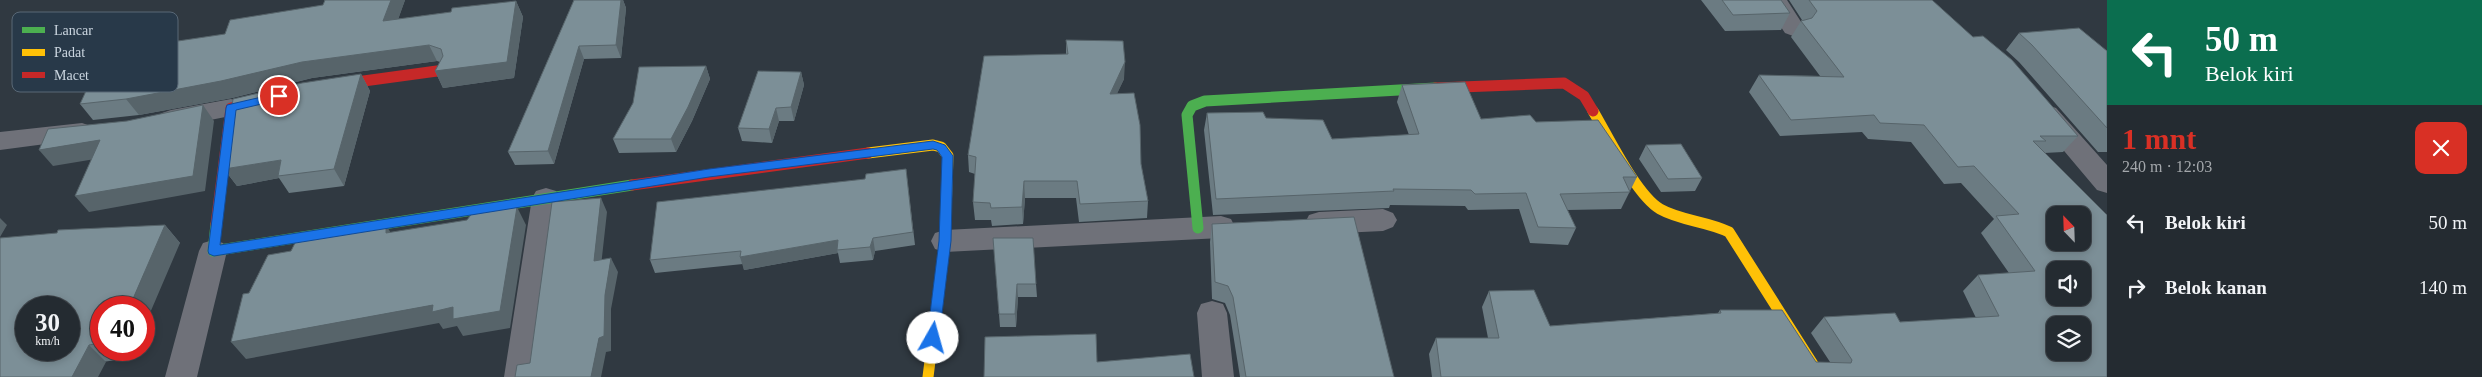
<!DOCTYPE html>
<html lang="id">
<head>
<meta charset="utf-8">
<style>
	body { margin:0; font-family:"Times New Roman",serif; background:#30373d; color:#f1f3f6; height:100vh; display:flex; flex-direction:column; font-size:19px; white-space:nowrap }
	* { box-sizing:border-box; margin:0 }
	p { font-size:16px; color:#a3a7ab }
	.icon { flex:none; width:28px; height:28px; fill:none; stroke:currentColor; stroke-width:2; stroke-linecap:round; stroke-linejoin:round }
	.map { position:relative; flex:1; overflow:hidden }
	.details { display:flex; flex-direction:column; background:#242b31; width:375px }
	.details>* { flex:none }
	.banner { background:#0b6e4f; color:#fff; overflow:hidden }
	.needle { width:32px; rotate:337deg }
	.tools { position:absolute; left:2046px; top:206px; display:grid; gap:10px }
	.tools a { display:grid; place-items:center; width:45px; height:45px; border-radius:10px; background:#242b31; box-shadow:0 2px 8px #0003,0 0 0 1px #41474d; font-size:25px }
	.speed { position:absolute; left:15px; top:296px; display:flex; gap:10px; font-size:25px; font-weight:700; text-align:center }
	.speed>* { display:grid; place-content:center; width:65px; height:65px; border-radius:50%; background:#242b31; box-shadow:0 2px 8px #0003,0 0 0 1px #41474d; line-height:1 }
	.speed small { font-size:12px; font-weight:400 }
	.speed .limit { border:8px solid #d22; background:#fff; color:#111 }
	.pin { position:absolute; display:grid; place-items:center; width:42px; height:42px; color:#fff; margin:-21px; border:2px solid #fff; border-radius:50%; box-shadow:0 1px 5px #0007 }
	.me { position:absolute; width:55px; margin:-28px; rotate:7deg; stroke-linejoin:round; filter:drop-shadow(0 0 4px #0008) }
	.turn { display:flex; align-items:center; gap:18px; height:105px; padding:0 15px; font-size:22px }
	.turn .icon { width:65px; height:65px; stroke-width:2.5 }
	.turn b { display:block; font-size:35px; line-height:42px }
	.round { display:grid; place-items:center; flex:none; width:52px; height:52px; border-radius:10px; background:#30373d }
	.overview { display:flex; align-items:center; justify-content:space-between; height:85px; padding:0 15px }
	h1 { font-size:30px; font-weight:700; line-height:38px; color:#d93025 }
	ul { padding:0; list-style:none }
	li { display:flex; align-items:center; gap:15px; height:65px; padding:0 15px }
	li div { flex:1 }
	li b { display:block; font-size:19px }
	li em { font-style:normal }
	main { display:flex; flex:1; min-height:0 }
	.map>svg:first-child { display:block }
</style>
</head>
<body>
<main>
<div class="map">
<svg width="2107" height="377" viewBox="0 0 2107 377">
	<rect width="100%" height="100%" fill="#303941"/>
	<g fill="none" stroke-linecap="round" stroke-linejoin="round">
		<path fill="#6f7179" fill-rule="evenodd" d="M1763,0H1787L1805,28L1801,33L1793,36L1785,33Z
			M231,99L240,102L244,108L240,114L171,128L162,125L158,119L162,113L171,110Z
			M2047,105L2056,108L2107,165V193L2097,190L2038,120L2034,114L2038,108Z
			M82,123L91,126L95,132L91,138L0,150V132Z
			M546,188L556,191L560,198L536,377H504L532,198L536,191Z
			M1383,209L1393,213L1397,220L1393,227L1383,231L1319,234L1309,231L1305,223L1309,215L1319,212Z
			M1221,216L1231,219L1235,227L1231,235L1221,238L945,252L935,249L931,241L935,233L945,230Z
			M213,240L223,243L227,251L197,377H165L199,251L203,243Z
			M1212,301L1223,304L1227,313L1234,377H1202L1197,313L1201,304Z"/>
		<path stroke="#4caf50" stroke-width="11" d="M216,224L213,251L632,185
			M1198,228L1187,115L1192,106L1205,101L1435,88"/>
		<path stroke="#ffc107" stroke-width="11" d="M1593,111C1608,136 1636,195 1660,209C1681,221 1707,221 1729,232L1821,377
			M868,153L933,145L941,147L948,156L945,241L928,377"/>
		<path stroke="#c62828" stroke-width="11" d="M327,86L437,71
			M1435,88L1564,83L1584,96L1593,111
			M632,185L868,153
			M216,224L231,108L268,99"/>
	</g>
	<path fill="#6b7b82" d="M325,0H405L398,19L451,12L516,1L523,17L514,78L443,88L435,71L440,62L437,61L312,78L232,98L139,115L93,120L80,104L225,34L323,5Z
		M574,0H623L626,8L621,58L584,59L554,164L515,165L508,152Z
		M1701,0H1781L1790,13L1781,30L1725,31Z
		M1789,0H1932L2078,136L2063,152L2044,153L2107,377H1432L1429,354L1436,338H1488L1482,307L1489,291L1550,326L1718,313L1720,310L1816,362H1830L1811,333L1824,317L1900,322L1976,318L1963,291L1978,275L2009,273L1981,233L1994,219L1961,183L1944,184L1911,142L1868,139L1862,132L1780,136L1749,92L1759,75L1820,76L1791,37L1801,21L1802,20Z
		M2019,33L2107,51V152H2098L2019,62L2006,50Z
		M1066,40L1124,79L1117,93L1141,164L1148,201L1147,218L1079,222L1076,198H1025L1023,224L992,226L991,220H975L973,202L975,174L969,172L968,155L1066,54Z
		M706,66L710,79L692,121L676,152L619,153L613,139Z
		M801,72L804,85L794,121H779L772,143L742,141L738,128Z
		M361,74L370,91L344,186L289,193L279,178L237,186L224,169Z
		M1402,85L1481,119L1536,122L1637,177L1621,209L1567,210L1576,228L1568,245L1530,243L1519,209L1468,210L1465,206L1390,205L1389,208L1213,215L1204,130L1207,113L1266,118L1332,139L1409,135L1397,102Z
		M1646,145L1702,178L1695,191L1661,192L1639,159Z
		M906,169L915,245L875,251L873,260L840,263L838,253L744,270L743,264L655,273L650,260L865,179Z
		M1212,224L1394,377H1240L1230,315L1225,303L1212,299L1210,242Z
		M165,225L180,243L101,308V350H134L130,358L0,377Z
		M993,238L1036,284L1037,297H1018L1016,327H1000Z"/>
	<path fill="#57646a" d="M391,0H405L392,37L383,21Z
		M621,0H623L626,8L621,58L616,45Z
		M516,1L523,17L514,78L443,88L435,71Z
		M429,45L437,61L312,78L232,98L139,115L126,99L302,62Z
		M579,46L584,59L554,164L548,151Z
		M1125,62L1124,79L1109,111L1110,94Z
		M706,66L710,79L692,121L676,152L671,139Z
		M801,72L804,85L794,121L791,107Z
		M361,74L370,91L344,186L334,169Z
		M203,105L214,121L205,191L89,212L75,196Z
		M776,108L779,121L772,143L769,129Z
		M100,140L113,156L53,166L39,150Z
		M281,160L278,176L279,178L237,186L224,169Z
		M1024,181L1025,198L1023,224L1022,207Z
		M601,198L607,212L600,275L594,261Z
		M517,207L526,225L510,328L463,336L457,326L443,329L439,323L246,359L231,342L433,305L453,307Z
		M0,218L7,225L0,237Z
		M165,225L180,243L144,327V308H129Z
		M386,225L397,243L386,233Z
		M873,238L875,251L873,260L870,247Z
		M838,240L837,250L838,253L744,270L740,257Z
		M611,258L618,272L611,309V351L606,352L601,377H591L599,338L605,295Z
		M1017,284L1018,297L1016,327L1015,314Z
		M89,345L106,362L98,377H72Z
		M122,350H134L130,358Z"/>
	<path fill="#7c8f97" stroke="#57646a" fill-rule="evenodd" d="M325,0H391L383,21L451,12L452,8L516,1L507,62L435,71L443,56L441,49L429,45L302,62L221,81L126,99L80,104L104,52L225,34L230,20L323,5Z
		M574,0H621L616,45L579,46L548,151L508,152Z
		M1722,0H1781L1790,13L1733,15Z
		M1809,0H1932L1973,37L1983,36L2012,60L2078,136H2040L2046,141H2033L2107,215V377H1441L1436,338H1499L1489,291L1534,290L1550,326L1721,313L1720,310H1782L1816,362L1851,363L1852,360L1824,317L1895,313L1900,322L1999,316L1978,275L2035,271L1996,216L2019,214L1974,166L1958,167L1924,125L1880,123L1874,115L1791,120L1759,75L1844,77L1801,21L1812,18L1817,11ZM2055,215H2082V242H2055ZM2055,270H2082V298H2055ZM2055,325H2082V352H2055Z
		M2079,28L2107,51V128L2032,45L2019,33Z
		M1066,40L1123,41L1125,62L1110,94L1134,93L1140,125L1141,164L1148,201L1080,204L1077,181H1024L1022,207L991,208L990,203L973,202L976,157L968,155L984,56L1068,54Z
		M706,66L688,107L671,139H613L633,103L639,67Z
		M758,71L801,72L791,107L776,108L769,129L738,128Z
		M361,74L334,169L278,176L281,160L224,169L233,99L302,83Z
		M1465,82L1481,119L1530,115L1536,122L1598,120L1637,177H1623L1630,192L1560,194L1576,228L1538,227L1526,193L1475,194L1471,190L1393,189L1394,191L1216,199L1207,113L1263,112L1266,118L1323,120L1332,139L1419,134L1402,85Z
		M203,105L193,176L75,196L100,140L39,150L48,129L127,121Z
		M1681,144L1702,178L1668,179L1646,145Z
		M906,169L913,232L873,238L870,247L837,250L838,240L740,257L741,251L650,260L657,202L865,179L866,174Z
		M601,198L594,261L611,258L605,295L604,336L599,338L591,377H515L517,365L530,363L552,202Z
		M517,207L500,311L453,319V307L432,312L433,305L231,342L243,294L249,293L268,255L291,251L298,237L386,225V233L467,220L473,212Z
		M1354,217L1394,377H1246L1233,297L1228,286L1215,282L1212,224Z
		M165,225L129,308H101V343L89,345L72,377H0V238L57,233L58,230ZM26,308H69V350H26Z
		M993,238H1033L1036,284H1017L1015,314H999Z
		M1096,334L1097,362L1190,354L1194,377H984L985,337Z"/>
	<path fill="#1a73e8" stroke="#114b97" d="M279,93L283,94V99L236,110L220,245L709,169L933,141L945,145L953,156L951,241L939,338L933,343L927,338L939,241L942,157L937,150L933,149L709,177L214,256L209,254L208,251L226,108L227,105Z"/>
	<rect x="12" y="12" width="166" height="80" rx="8" fill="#283949" stroke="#596876" stroke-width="1"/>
	<rect x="22" y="27" width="23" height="6" fill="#4caf50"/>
	<rect x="22" y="49" width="23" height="7" fill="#ffc107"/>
	<rect x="22" y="72" width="23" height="6" fill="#c62828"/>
	<g font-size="14" fill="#cad5df">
		<text x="54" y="35">Lancar</text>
		<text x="54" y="57">Padat</text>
		<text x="54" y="80">Macet</text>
	</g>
</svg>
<div class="tools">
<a><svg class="needle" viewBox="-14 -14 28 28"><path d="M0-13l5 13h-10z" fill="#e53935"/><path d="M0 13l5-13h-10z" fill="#a3a7ab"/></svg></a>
<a><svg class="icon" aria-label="sound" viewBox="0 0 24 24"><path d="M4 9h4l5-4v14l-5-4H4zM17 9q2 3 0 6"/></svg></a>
<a><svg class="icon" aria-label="layers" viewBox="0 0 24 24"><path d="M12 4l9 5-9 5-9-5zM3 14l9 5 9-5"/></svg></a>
</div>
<div class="speed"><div>30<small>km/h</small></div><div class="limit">40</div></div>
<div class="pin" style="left:279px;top:96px;background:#d93025"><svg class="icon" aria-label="arrive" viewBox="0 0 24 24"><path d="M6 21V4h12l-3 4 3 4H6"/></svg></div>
<svg class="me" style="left:933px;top:338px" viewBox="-20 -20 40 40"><circle r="19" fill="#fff"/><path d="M0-13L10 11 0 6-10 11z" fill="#1a73e8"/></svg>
</div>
<section class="details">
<div class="banner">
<div class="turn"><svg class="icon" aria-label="left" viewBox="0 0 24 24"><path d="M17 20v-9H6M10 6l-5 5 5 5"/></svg><div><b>50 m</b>Belok kiri</div></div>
</div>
<div class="overview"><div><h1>1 mnt</h1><p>240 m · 12:03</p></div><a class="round" style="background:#d93025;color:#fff"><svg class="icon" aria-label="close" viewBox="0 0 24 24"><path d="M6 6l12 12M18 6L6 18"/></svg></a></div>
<ul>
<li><svg class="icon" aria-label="left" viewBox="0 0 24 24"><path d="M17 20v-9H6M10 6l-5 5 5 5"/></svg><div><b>Belok kiri</b></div><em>50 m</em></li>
<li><svg class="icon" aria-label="right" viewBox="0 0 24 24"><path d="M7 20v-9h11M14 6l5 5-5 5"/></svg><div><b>Belok kanan</b></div><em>140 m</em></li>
</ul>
</section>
</main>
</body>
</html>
